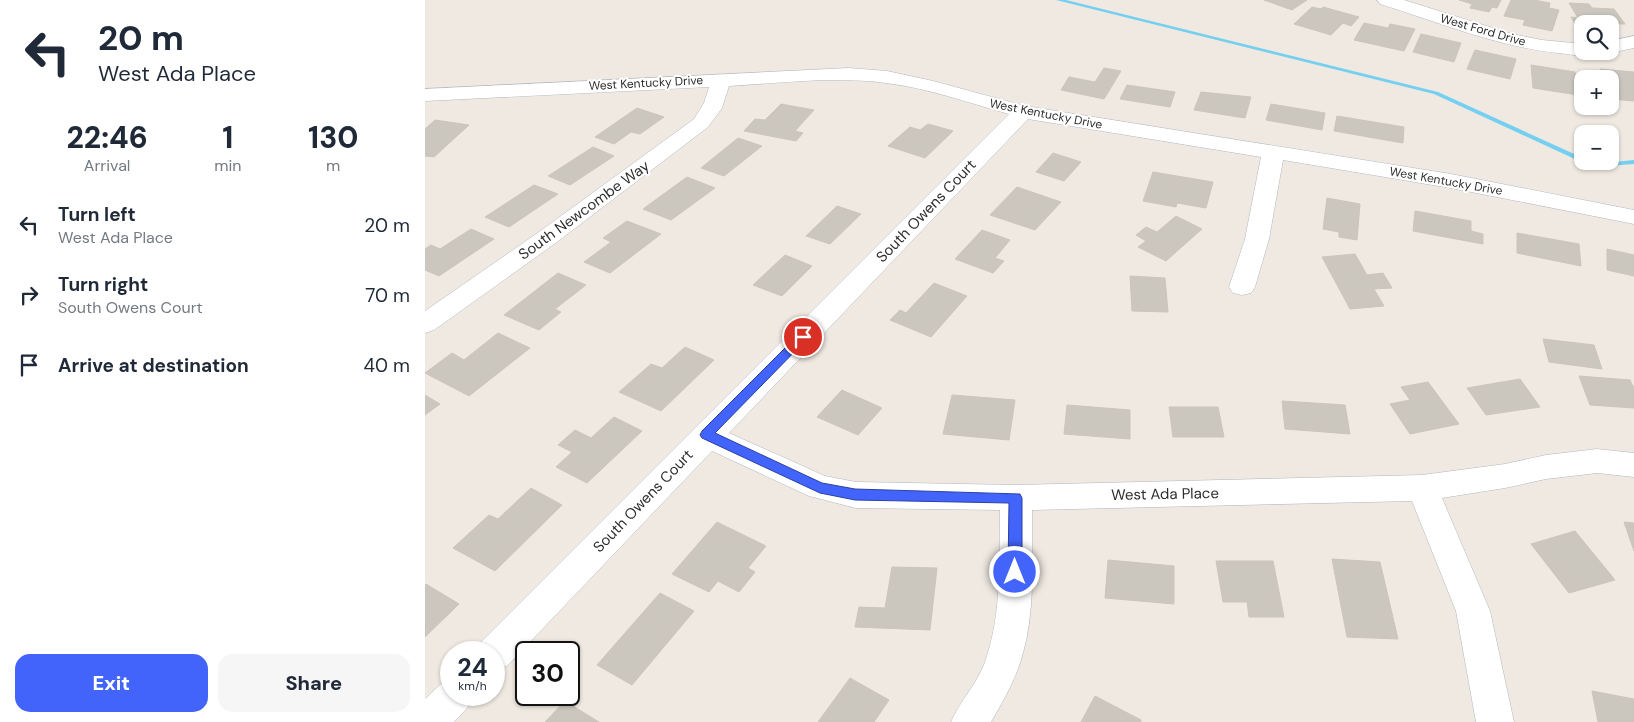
<!DOCTYPE html>
<html lang="en">
<head>
<meta charset="utf-8">
<style>
	body { margin:0; font-family:"DM Sans",sans-serif; background:#f6f6f7; color:#1f2937; height:100vh; display:flex; flex-direction:column; font-size:19px; white-space:nowrap }
	* { box-sizing:border-box; margin:0 }
	p { font-size:16px; color:#747a83 }
	.icon { flex:none; width:28px; height:28px; fill:none; stroke:currentColor; stroke-width:2; stroke-linecap:round; stroke-linejoin:round }
	.map { position:relative; flex:1; overflow:hidden }
	.drawer { display:flex; flex-direction:column; background:#fff; width:425px }
	.drawer>* { flex:none }
	.banner { background:#fff; color:#1f2937; overflow:hidden }
	.buttons { position:absolute; left:1149px; top:15px; display:grid; gap:10px }
	.buttons a { display:grid; place-items:center; width:45px; height:45px; border-radius:10px; background:#fff; box-shadow:0 1px 4px #0004; font-size:25px }
	.speed { position:absolute; left:15px; top:641px; display:flex; gap:10px; font-size:25px; font-weight:700; text-align:center }
	.speed>* { display:grid; place-content:center; width:65px; height:65px; border-radius:50%; background:#fff; box-shadow:0 1px 4px #0004; line-height:1 }
	.speed small { font-size:12px; font-weight:400 }
	.speed .limit { border:2px solid #111; border-radius:8px; background:#fff; color:#111 }
	.pin { position:absolute; display:grid; place-items:center; width:42px; height:42px; color:#fff; margin:-21px; border:2px solid #fff; border-radius:50%; box-shadow:0 1px 5px #0007 }
	.me { position:absolute; width:55px; margin:-28px; rotate:0deg; stroke-linejoin:round; filter:drop-shadow(0 0 4px #0008) }
	.turn { display:flex; align-items:center; gap:18px; height:105px; padding:0 15px; font-size:22px }
	.turn .icon { width:65px; height:65px; stroke-width:2.5 }
	.turn b { display:block; font-size:35px; line-height:42px }
	.eta { display:flex; justify-content:space-evenly; align-items:center; height:85px; text-align:center }
	.eta b { font-size:30px; font-weight:800; line-height:35px }
	.action { display:flex; gap:10px; margin-top:auto; padding:10px 15px }
	.action a { flex:1; height:58px; border-radius:15px; background:#4264fb; color:#fff; font-size:20px; font-weight:800; line-height:58px; text-align:center }
	.action a+a { background:#f6f6f7; color:#1f2937 }
	ul { padding:0; list-style:none }
	li { display:flex; align-items:center; gap:15px; height:70px; padding:0 15px }
	li div { flex:1 }
	li b { display:block; font-size:19px }
	li em { font-style:normal }
	main { display:flex; flex:1; min-height:0 }
	.map>svg:first-child { display:block }
</style>
</head>
<body>
<main>
<section class="drawer">
<div class="banner">
<div class="turn"><svg class="icon" aria-label="left" viewBox="0 0 24 24"><path d="M17 20v-9H6M10 6l-5 5 5 5"/></svg><div><b>20 m</b>West Ada Place</div></div>
</div>
<div class="eta">
<div><b>22:46</b><p>Arrival</p></div>
<div><b>1</b><p>min</p></div>
<div><b>130</b><p>m</p></div>
</div>
<ul>
<li><svg class="icon" aria-label="left" viewBox="0 0 24 24"><path d="M17 20v-9H6M10 6l-5 5 5 5"/></svg><div><b>Turn left</b><p>West Ada Place</p></div><em>20 m</em></li>
<li><svg class="icon" aria-label="right" viewBox="0 0 24 24"><path d="M7 20v-9h11M14 6l5 5-5 5"/></svg><div><b>Turn right</b><p>South Owens Court</p></div><em>70 m</em></li>
<li><svg class="icon" aria-label="arrive" viewBox="0 0 24 24"><path d="M6 21V4h12l-3 4 3 4H6"/></svg><div><b>Arrive at destination</b></div><em>40 m</em></li>
</ul>
<div class="action"><a>Exit</a><a>Share</a></div>
</section>
<div class="map">
<svg width="1209" height="722" viewBox="0 0 1209 722">
	<rect width="100%" height="100%" fill="#efe9e1"/>
	<g fill="none" stroke-linecap="round" stroke-linejoin="round">
		<path fill="#75cff0" fill-rule="evenodd" d="M631,0H641L1013,92L1158,158V161H1164L1170,164L1209,160V164L1167,167L1009,94Z"/>
	</g>
	<path fill="#cbc7bf" stroke="#cbc5ba" d="M839,0H882L867,10Z
		M1034,0H1076L1072,8L1067,7L1064,12L1045,8L1047,4Z
		M1086,0H1109L1125,3L1124,8L1134,10L1127,31L1098,25L1100,20L1079,16Z
		M1144,3L1164,4L1167,8L1189,9L1200,24H1158V27L1151,26L1146,17L1153,18Z
		M887,7L896,9L898,7L934,17L926,26L918,23L906,35L869,24Z
		M939,23L963,28L965,24L990,29L979,51L929,40Z
		M996,34L1036,43L1029,62L988,52Z
		M1050,50L1091,59L1085,79L1042,69Z
		M1106,65L1150,72L1153,95L1108,88Z
		M679,68L696,71L679,99L636,90L644,77L670,82Z
		M1175,69L1209,72V101L1185,99V79H1166L1164,73L1177,74Z
		M702,85L750,92L745,107L695,99Z
		M776,92L826,97L820,118L769,110Z
		M356,104L389,110L370,131L378,133L371,141L319,131L330,119L340,120Z
		M846,104L900,113L897,130L841,120Z
		M212,108L239,117L215,134L206,132L189,144L170,137Z
		M912,116L979,127L978,143L909,131Z
		M10,120L44,125L9,157L0,156V129Z
		M503,124L528,131L500,158L463,146L485,127L495,130Z
		M313,138L337,146L299,176L276,168Z
		M168,147L189,156L145,185L123,176Z
		M628,153L656,162L639,181L611,172Z
		M728,172L788,182L781,208L752,203L751,207L718,201Z
		M262,177L290,188L246,220L218,209Z
		M109,185L133,194L84,227L60,217Z
		M592,187L636,202L610,230L565,215Z
		M902,198L935,204L932,240L914,237V232L898,229Z
		M412,206L436,214L405,244L381,236Z
		M990,211L1046,221V231L1058,234V244L988,231Z
		M751,216L777,229L741,261L713,247L721,241L711,235L721,227L732,232Z
		M202,221L236,234L185,273L159,262L186,242L178,238Z
		M46,229L69,239L14,276L0,270V249L6,245L15,249Z
		M557,230L585,240L570,258L579,261L568,273L530,259Z
		M1092,233L1154,244L1156,266L1092,253Z
		M1182,249L1209,255V276L1182,270Z
		M930,254L942,275L958,273L967,288L949,289L959,306L925,309L897,257Z
		M360,255L387,266L357,296L328,285Z
		M133,273L161,285L130,309L136,312L114,330L79,315Z
		M705,276L740,278L743,312L707,311Z
		M509,283L542,296L506,337L465,320L475,310L481,313Z
		M73,333L105,348L44,396L0,373L27,353L39,360Z
		M1118,339L1169,345L1177,369L1124,362Z
		M260,347L289,360L236,411L194,392L226,364L237,368Z
		M1154,376L1205,380L1209,388V408L1165,405Z
		M1095,379L1115,407L1061,415L1042,388Z
		M1003,382L1034,424L985,434L965,404L985,400L976,387Z
		M417,390L457,408L433,435L392,417Z
		M0,395L15,404L0,415Z
		M527,395L590,400L584,440L518,434Z
		M857,401L920,405L925,434L860,429Z
		M642,405L705,410V439L639,434Z
		M744,407H793L799,437H748Z
		M189,417L217,431L162,483L131,467L147,452L133,445L150,430L166,438Z
		M106,488L137,505L70,571L28,548L64,515L73,519Z
		M292,522L341,546L323,568L330,572L314,592L293,581L284,592L247,574Z
		M1199,522L1209,523V551Z
		M1150,531L1190,580L1144,593L1106,544Z
		M907,559L955,562L973,639L922,637Z
		M683,560L749,566V604L680,598Z
		M791,561H848L859,617H824L822,602H798Z
		M467,567L512,568L505,630L430,627L434,607L460,608Z
		M1,584L34,604L0,637V585Z
		M235,593L269,611L207,685L172,665Z
		M425,678L464,700L449,722H393Z
		M1167,691L1209,699V722H1173Z
		M670,696L716,720V722H656Z
		M140,701L174,722H120Z"/>
	<g fill="none" stroke-linecap="round" stroke-linejoin="round">
		<g stroke="#b4b7c1" stroke-width="1">
			<path id="minor" d="M952,0H979L1087,34L1117,40L1158,44V51H1167L1165,54C1155,57 1144,54 1134,53C1073,47 1013,22 955,4Z
				M1209,36V48L1185,53L1179,51H1185V41Z
				M424,68L462,71L508,81L600,106L1026,174L1209,210V224L1026,188L858,160L844,239L830,287L826,293L817,295L808,293L804,287L820,239L836,157L603,119L304,433L400,476L431,482L591,485L997,475L1080,464L1121,455L1172,449L1209,453V477L1172,473L1121,479L1080,488L1017,498L1065,611L1089,722H1051L1031,611L987,501L607,510C607,561 611,615 595,663C588,684 577,703 566,722H526C535,701 552,684 560,662C577,614 574,561 575,510L431,508L384,496L287,451L82,666L69,670V652H52L56,642L584,114C544,103 503,88 461,83C410,76 356,83 304,86L297,108L283,127L132,242L9,330L0,333V311L114,232L269,119L279,103L284,87L0,101V89Z
				M26,679V695H48L43,707L29,722H0V699L17,683Z"/>
		</g>
		<use href="#minor" fill="#fff" fill-rule="evenodd"/>
	</g>
	<path fill="#4264fb" stroke="#2b41a3" d="M378,333L383,337L382,339L290,433L397,483L430,489L595,494L597,498V572L595,577L590,578L585,577L583,572L584,503L430,500L395,493L277,438L275,435L277,431L374,334Z"/>
	<g text-anchor="middle" stroke-width="4" stroke-linejoin="round" paint-order="stroke">
		<g font-size="12" fill="#2e2e2e" stroke="#fff">
			<text transform="translate(1058 30) rotate(16)" y="4">West Ford Drive</text>
			<text transform="translate(221 83) rotate(-3)" y="4">West Kentucky Drive</text>
			<text transform="translate(621 114) rotate(11)" y="4">West Kentucky Drive</text>
			<text transform="translate(1021 181) rotate(10)" y="4">West Kentucky Drive</text>
		</g>
		<g font-size="15" fill="#2e2e2e" stroke="#fff">
			<text transform="translate(159 210) rotate(-36)" y="5">South Newcombe Way</text>
			<text transform="translate(501 211) rotate(-46)" y="5">South Owens Court</text>
			<text transform="translate(740 494) rotate(-1)" y="5">West Ada Place</text>
			<text transform="translate(218 501) rotate(-46)" y="5">South Owens Court</text>
		</g>
	</g>
</svg>
<div class="buttons">
<a><svg class="icon" aria-label="search" viewBox="0 0 24 24"><circle cx="10" cy="10" r="6"/><path d="M15 15l6 6"/></svg></a>
<a>+</a>
<a>−</a>
</div>
<div class="speed"><div>24<small>km/h</small></div><div class="limit">30</div></div>
<div class="pin" style="left:378px;top:337px;background:#d93025"><svg class="icon" aria-label="arrive" viewBox="0 0 24 24"><path d="M6 21V4h12l-3 4 3 4H6"/></svg></div>
<svg class="me" style="left:590px;top:572px" viewBox="-20 -20 40 40"><circle r="17" fill="#4264fb" stroke="#fff" stroke-width="3"/><path d="M0-11L8 9 0 5-8 9z" fill="#fff"/></svg>
</div>
</main>
</body>
</html>
